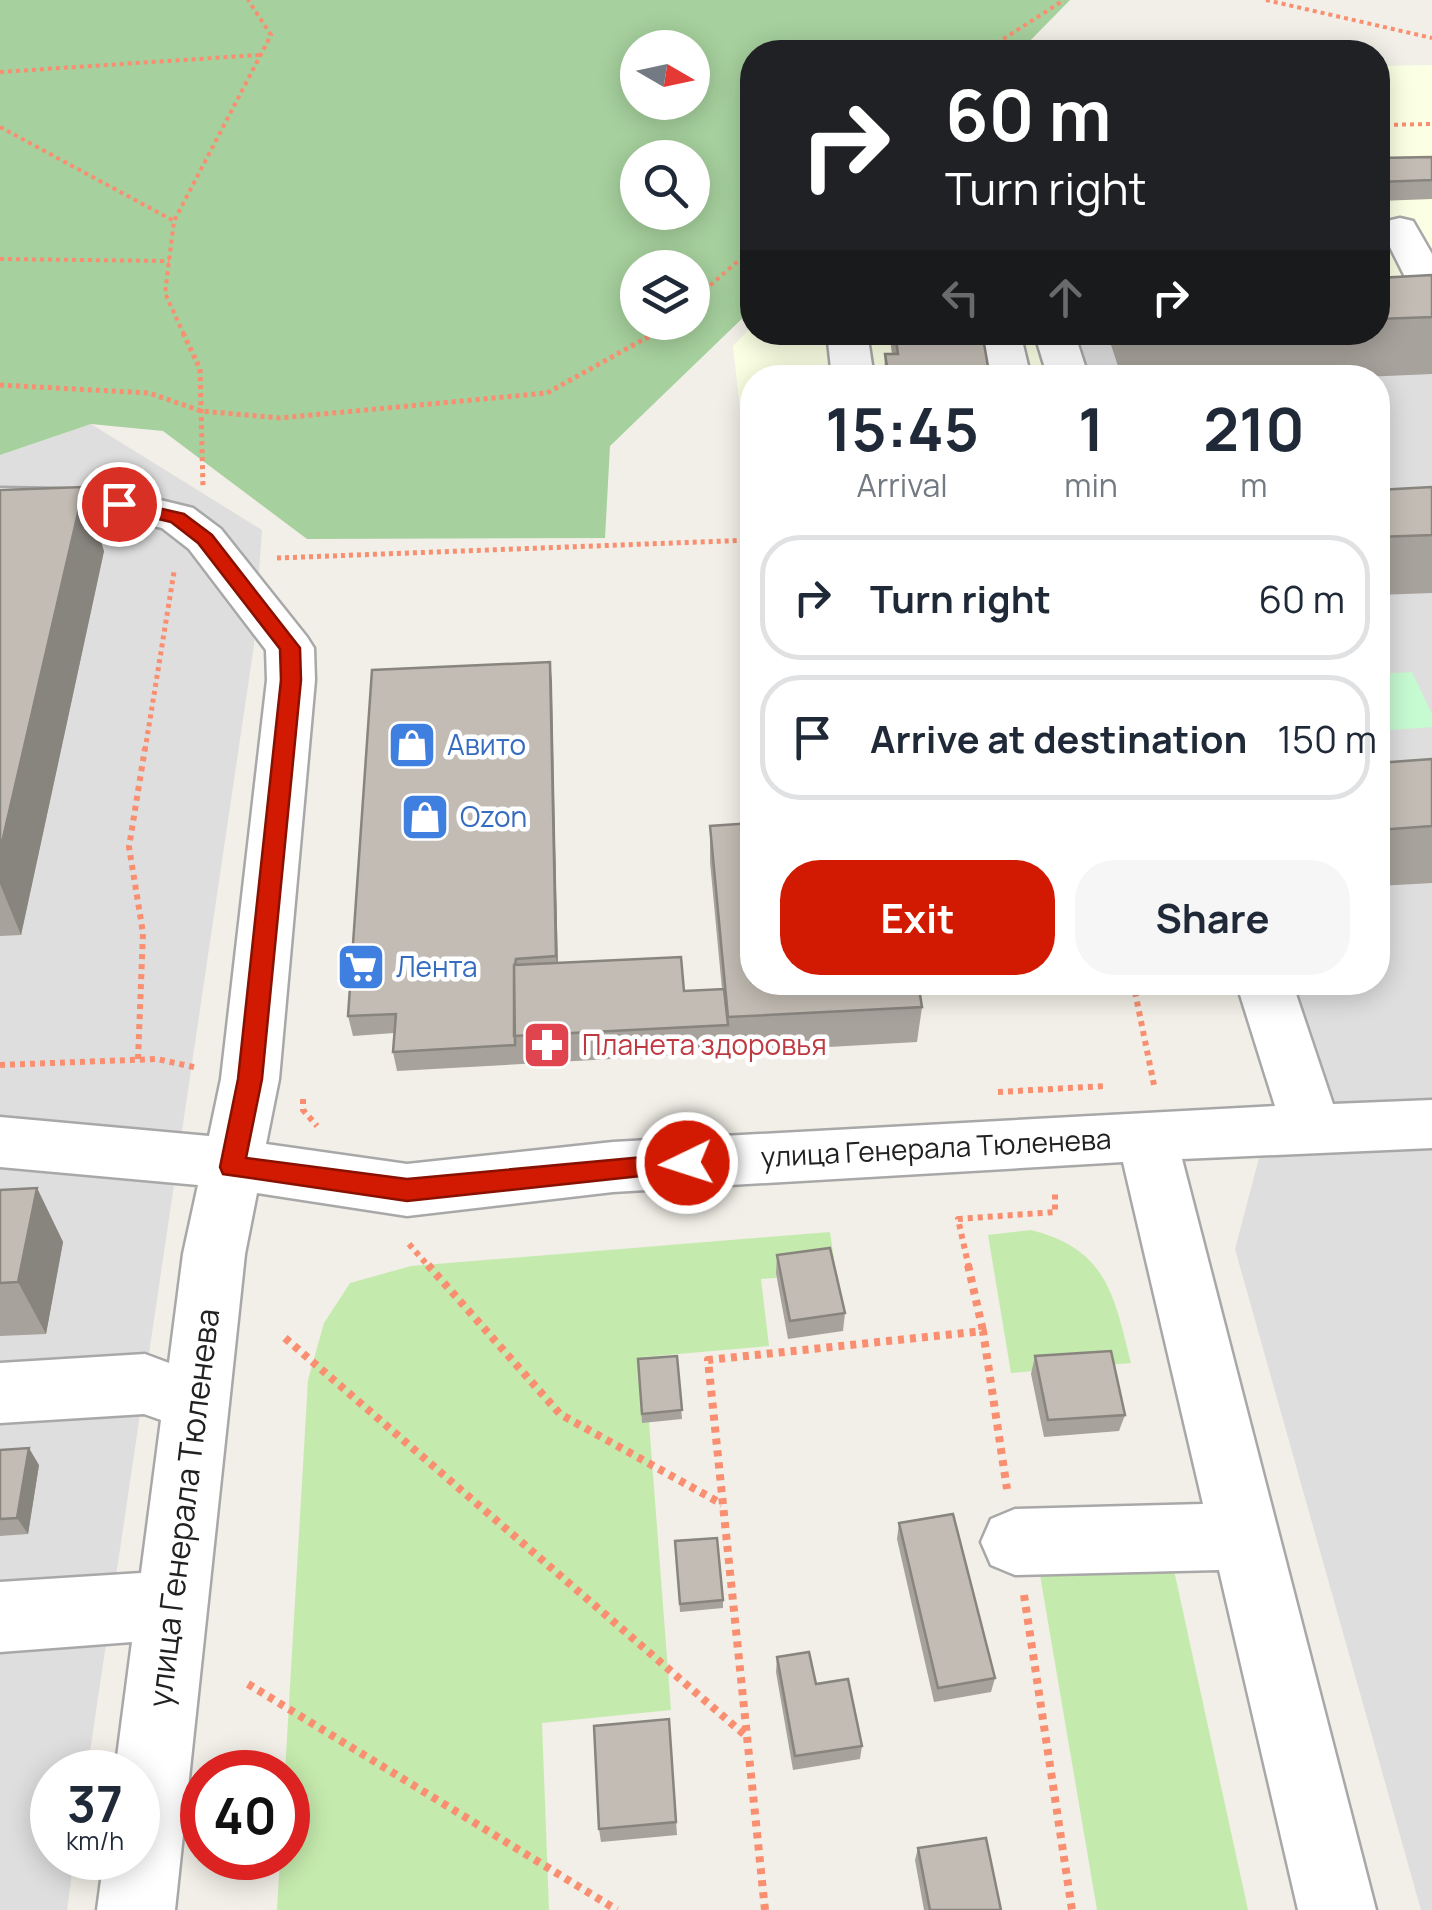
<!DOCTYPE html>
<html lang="en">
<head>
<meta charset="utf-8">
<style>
	body { margin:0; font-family:Manrope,sans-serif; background:#f6f6f7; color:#1f2937; height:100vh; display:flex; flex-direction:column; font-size:38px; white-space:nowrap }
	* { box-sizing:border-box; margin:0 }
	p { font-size:32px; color:#747a83 }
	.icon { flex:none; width:55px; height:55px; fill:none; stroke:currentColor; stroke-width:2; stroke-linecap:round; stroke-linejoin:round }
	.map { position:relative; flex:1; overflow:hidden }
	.side { position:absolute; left:740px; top:365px; width:650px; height:630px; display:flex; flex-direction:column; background:#fff; border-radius:40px; box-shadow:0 5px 25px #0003 }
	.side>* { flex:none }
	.top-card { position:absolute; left:740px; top:40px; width:650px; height:305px; border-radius:40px; box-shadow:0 5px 25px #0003; background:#202124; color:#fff; overflow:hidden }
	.needle { width:65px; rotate:99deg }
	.buttons { position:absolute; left:620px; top:30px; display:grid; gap:20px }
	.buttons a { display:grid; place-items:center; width:90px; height:90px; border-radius:50%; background:#fff; box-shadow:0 5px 25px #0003; font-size:50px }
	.speed { position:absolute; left:30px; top:1750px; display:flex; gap:20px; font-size:50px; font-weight:700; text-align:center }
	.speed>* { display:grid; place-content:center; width:130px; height:130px; border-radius:50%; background:#fff; box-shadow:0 5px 25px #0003; line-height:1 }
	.speed small { font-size:25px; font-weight:400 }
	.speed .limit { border:15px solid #d22; background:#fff; color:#111 }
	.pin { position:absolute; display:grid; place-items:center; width:85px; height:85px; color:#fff; margin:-42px; border:5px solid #fff; border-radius:50%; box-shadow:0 2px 10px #0007 }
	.me { position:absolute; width:110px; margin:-55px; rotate:266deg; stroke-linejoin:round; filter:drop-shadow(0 0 8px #0008) }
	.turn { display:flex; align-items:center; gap:35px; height:210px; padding:0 40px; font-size:45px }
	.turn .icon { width:130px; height:130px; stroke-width:2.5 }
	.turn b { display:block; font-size:70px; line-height:85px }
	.lanes { display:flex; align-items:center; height:95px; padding:0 40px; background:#0003; justify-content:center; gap:50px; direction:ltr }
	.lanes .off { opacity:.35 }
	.eta { display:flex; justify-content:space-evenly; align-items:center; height:170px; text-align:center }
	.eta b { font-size:60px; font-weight:700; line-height:70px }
	.primary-button { display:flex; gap:20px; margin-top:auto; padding:20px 40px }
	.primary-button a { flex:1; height:115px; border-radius:40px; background:#d11a01; color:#fff; font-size:40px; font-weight:700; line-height:115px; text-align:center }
	.primary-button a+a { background:#f6f6f7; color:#1f2937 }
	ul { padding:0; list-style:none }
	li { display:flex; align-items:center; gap:30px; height:125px; margin:0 20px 15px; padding:0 20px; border:5px solid #e0e1e3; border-radius:40px }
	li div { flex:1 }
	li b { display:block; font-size:38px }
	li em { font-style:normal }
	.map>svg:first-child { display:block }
</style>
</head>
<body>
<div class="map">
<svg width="1432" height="1910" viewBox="0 0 1432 1910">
	<rect width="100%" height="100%" fill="#f1efe7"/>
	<path fill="#dfdede" d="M1432,284V1910H1421L1235,1249L1273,1105L1237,983L1378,982V378L1060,377L1047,333L1378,332Z
		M91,424L262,530L254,645L87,1772H52V1858H74L67,1910H0V455Z"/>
	<path fill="#fbffe3" d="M1432,65V279L1378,281V66Z
		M752,326V332L1037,333L1050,377L752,378V437L741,418L733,346Z"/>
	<path fill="#c5eaae" d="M1031,1230C1107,1249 1114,1295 1131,1363L1011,1373L988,1235Z
		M830,1232L836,1273L761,1279L769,1346L644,1357L671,1710L542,1723L549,1910H277L280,1858H288L285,1772L308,1380L324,1323L350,1283L411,1266Z
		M1172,1561L1248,1910H1097L1039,1569Z"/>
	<path fill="#a6d09d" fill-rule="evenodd" d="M0,0H1070L1019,52H752V309L610,446L605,538L307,539L163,431L91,424L0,455ZM638,48H692V102H638ZM638,158H692V212H638ZM638,268H692V322H638Z"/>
	<path fill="#c6fad0" d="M1412,672L1432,714V727L1378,731V674Z"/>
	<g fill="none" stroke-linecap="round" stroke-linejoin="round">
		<g stroke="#a8a8a8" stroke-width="5">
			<path id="minor" d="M1400,218L1413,221L1432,254V303L1418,299L1412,291L1381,229L1387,221Z
				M827,332H867L874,378H832Z
				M980,332H1020L1031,378H989Z
				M1034,332H1074L1089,378H1048Z
				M0,488L119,490L193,508L221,529L307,637L314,648L315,680L279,1079L266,1144L407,1164L613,1142L1275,1106L1236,982H1292L1333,1104L1432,1100V1148L1182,1159L1376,1910H1298L1219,1570L1015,1575L991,1565L981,1542L991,1519L1015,1509L1203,1504L1123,1162L613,1192L407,1216L257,1193L245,1254L175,1910H97L104,1858H138V1772H115L132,1642L0,1652V1582L141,1573L161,1420L144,1414L0,1423V1363L145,1354L169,1363L183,1254L198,1185L0,1167V1117L209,1136L221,1079L267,680L266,650L189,549L162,528L119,518L0,516Z"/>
		</g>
		<path stroke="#f98f70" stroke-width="4" stroke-dasharray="4 4" stroke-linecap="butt" d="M1266,0L1432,38
			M983,52L1064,0
			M0,72L259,55
			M1378,125L1432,124
			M0,127L174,221
			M0,259L169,261
			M692,301L752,249
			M184,335L165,293L174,221L271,35L248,0
			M653,335L667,322"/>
		<path stroke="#f98f70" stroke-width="5" stroke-dasharray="4 4" stroke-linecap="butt" d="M183,333L200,369L203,488
			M0,385L149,393L201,411L280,418L547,393L655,333
			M277,558L752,540
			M145,750L174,572"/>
		<path stroke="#f98f70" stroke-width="6" stroke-dasharray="5 5" stroke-linecap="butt" d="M1133,982L1154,1085
			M138,1059L143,933L129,847L145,748
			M0,1065L157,1059L198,1068
			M998,1092L1105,1086
			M303,1099V1110L317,1126
			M409,1244L430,1268
			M969,1268L958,1219L1055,1212V1191"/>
		<path stroke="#f98f70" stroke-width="8" stroke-dasharray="6 6" stroke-linecap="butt" d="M428,1265L560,1414L722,1504
			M968,1265L983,1331
			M285,1338L746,1736
			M1024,1595L1072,1910
			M248,1684L617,1910
			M765,1910L708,1360L983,1331L1007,1489"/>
		<use href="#minor" fill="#fff" fill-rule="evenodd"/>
	</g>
	<path fill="#a7a29b" d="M1432,157V199L1378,201V158Z
		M1432,275V374L1341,378H1122L1111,345L1113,332H1378V278Z
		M889,332H982L990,378H884L885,354H892Z
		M1432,487V593L1378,595V490Z
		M0,490L104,551L21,935L0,936Z
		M550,662L558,963L684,991L722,989L710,862V826L922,1007L917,1042L397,1071L393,1052L394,1033L353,1036L348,1016Z
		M1432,759V883L1378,886V763Z
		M37,1188L63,1242L46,1334L0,1336V1190Z
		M777,1255L845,1313L843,1331L788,1339L776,1273Z
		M677,1356L682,1419L642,1423L638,1359Z
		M1035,1356L1125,1415L1119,1431L1044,1437L1031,1374Z
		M0,1450L39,1465L28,1534L0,1536Z
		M899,1523L995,1678L991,1692L934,1702L897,1539Z
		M675,1541L723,1600V1608L680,1612Z
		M777,1657L816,1684L862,1746L860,1759L793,1770L776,1672Z
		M669,1719L677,1835L601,1842L599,1829Z
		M918,1848L1001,1910H924L915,1860Z"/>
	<path fill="#88847e" d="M84,487L104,551L21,935L0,884V851Z
		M550,662L552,682L558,976L556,956Z
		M37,1188L63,1242L46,1334L18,1282Z
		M29,1448L39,1465L28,1534L17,1518Z"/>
	<path fill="#c2bcb4" stroke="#88847e" stroke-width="2.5" d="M1432,157V180L1378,182V158Z
		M1432,275V317L1378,319V278Z
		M895,332H982L990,378H901L899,367H887L885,354H898Z
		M84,487L0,851V490Z
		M1432,487V535L1378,537V490Z
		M550,662L556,956L516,959L515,965H514L515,1045L393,1052L396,1014L348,1016L372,670Z
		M1432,759V826L1378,830V763Z
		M752,823V982H918L922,1007L728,1017L710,826Z
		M681,957L684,991L724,989L728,1025L514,1036V965Z
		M37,1188L18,1282L0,1283V1190Z
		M830,1248L845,1313L790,1321L777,1255Z
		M1111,1351L1125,1415L1048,1420L1035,1356Z
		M677,1356L682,1410L642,1414L638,1359Z
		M29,1448L17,1518L0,1519V1450Z
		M953,1514L995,1678L938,1688L899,1523Z
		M717,1538L723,1600L680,1604L675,1541Z
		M809,1652L816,1684L848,1679L862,1746L795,1756L777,1657Z
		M669,1719L676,1822L599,1829L594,1726Z
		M986,1838L1001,1910H930L918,1848Z"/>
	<path fill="#d11a01" stroke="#881101" stroke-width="2.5" d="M119,499L184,514L212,535L300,648L301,680L262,1079L246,1158L407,1179L687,1153L696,1156L699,1163L696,1170L407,1201L223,1174L220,1167L238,1079L281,680L280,649L198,543L171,522L112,508V500Z"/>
	<defs>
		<g id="shop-square" transform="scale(2.5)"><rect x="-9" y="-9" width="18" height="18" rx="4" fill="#3f7fe0" stroke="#fff"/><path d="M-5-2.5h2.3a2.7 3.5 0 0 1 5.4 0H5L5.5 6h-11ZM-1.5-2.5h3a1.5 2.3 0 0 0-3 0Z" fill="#fff"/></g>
		<g id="supermarket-square" transform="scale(2.5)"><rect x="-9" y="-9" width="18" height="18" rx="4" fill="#3f7fe0" stroke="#fff"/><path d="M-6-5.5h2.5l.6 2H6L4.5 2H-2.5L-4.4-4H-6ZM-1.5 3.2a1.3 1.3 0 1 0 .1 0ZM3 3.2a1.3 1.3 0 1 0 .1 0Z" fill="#fff"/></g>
		<g id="pharmacy-square" transform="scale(2.5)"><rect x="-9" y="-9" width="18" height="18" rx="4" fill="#e0444e" stroke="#fff"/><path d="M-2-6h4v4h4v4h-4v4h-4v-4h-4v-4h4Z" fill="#fff"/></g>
	</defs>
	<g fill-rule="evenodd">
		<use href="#shop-square" x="412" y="745"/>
		<use href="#shop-square" x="425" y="817"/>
		<use href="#supermarket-square" x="361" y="967"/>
		<use href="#pharmacy-square" x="547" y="1045"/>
	</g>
	<g text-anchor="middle" stroke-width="9" stroke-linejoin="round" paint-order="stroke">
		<g font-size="28" fill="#366cbe" stroke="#fff" text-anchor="start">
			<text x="447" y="755">Авито</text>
			<text x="460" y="827">Ozon</text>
			<text x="396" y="977">Лента</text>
		</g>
		<g font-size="28" fill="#be3a42" stroke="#fff" text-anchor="start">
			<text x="582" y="1055">Планета здоровья</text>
		</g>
		<g font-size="28" fill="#212121" stroke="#fff">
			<text transform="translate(936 1148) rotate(-3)" y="10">улица Генерала Тюленева</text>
		</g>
		<g font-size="32" fill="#212121" stroke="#fff">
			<text transform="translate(184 1508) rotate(-83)" y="11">улица Генерала Тюленева</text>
		</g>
	</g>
</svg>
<div class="buttons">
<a><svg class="needle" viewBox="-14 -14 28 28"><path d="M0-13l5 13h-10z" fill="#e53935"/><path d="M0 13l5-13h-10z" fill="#747a83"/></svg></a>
<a><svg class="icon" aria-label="search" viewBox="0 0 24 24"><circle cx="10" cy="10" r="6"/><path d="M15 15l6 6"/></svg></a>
<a><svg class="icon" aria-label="layers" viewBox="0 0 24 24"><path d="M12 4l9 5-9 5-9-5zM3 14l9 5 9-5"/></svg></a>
</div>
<div class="speed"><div>37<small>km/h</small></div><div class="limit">40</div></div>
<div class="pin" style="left:119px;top:504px;background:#d93025"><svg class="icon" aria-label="arrive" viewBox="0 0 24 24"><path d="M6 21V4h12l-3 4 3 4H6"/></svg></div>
<svg class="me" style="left:687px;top:1163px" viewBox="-20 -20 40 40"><circle r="17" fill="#d11a01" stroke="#fff" stroke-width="3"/><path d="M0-11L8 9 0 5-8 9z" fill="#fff"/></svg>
<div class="top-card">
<div class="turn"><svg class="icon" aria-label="right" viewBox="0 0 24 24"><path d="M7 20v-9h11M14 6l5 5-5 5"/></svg><div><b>60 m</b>Turn right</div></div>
<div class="lanes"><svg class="icon off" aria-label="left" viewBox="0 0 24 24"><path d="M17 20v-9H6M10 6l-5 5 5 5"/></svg><svg class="icon off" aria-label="ahead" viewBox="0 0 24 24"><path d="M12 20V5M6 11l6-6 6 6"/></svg><svg class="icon" aria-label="right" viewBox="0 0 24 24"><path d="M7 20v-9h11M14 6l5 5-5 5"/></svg></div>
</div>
<section class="side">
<div class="eta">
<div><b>15:45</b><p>Arrival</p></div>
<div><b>1</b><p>min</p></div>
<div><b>210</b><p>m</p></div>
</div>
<ul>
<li><svg class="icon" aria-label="right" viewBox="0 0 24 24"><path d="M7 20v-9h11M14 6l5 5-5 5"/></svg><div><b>Turn right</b></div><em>60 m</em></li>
<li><svg class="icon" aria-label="arrive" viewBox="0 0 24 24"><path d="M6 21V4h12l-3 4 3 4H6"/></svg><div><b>Arrive at destination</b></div><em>150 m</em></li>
</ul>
<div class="primary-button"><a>Exit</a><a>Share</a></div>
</section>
</div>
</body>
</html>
